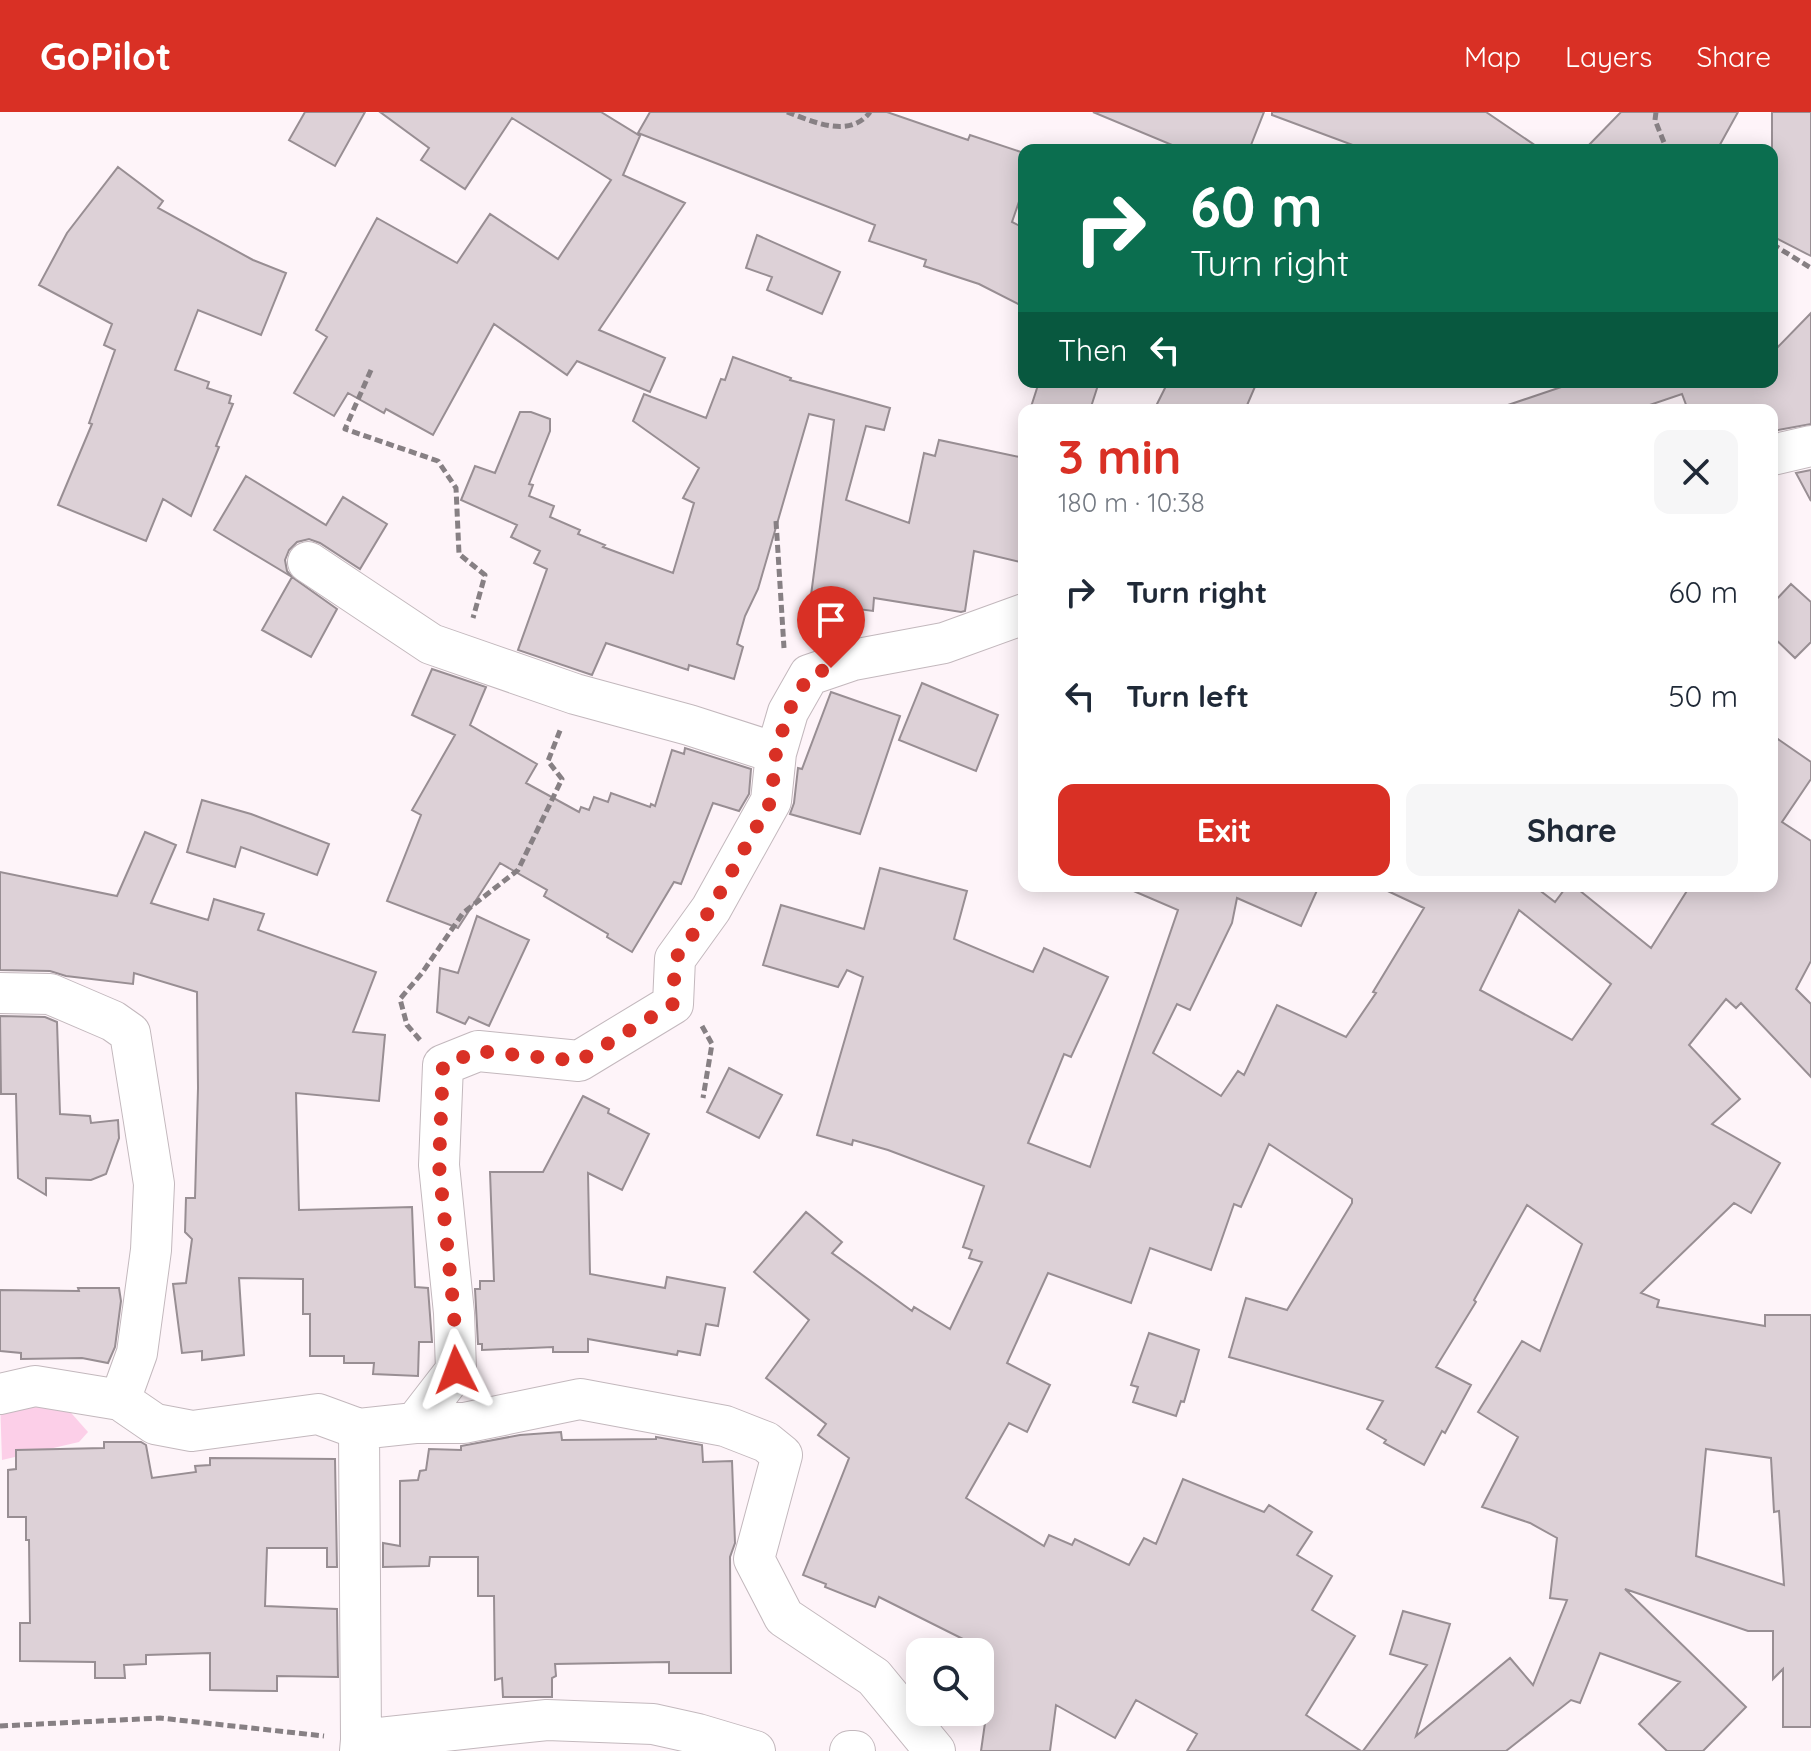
<!DOCTYPE html>
<html lang="en">
<head>
<meta charset="utf-8">
<style>
	body { margin:0; font-family:Quicksand,sans-serif; background:#f6f6f7; color:#1f2937; height:100vh; display:flex; flex-direction:column; font-size:30px; white-space:nowrap }
	* { box-sizing:border-box; margin:0 }
	p { font-size:26px; color:#747a83 }
	.icon { flex:none; width:44px; height:44px; fill:none; stroke:currentColor; stroke-width:2; stroke-linecap:round; stroke-linejoin:round }
	.map { position:relative; flex:1; overflow:hidden }
	.details { position:absolute; left:1018px; top:292px; width:760px; height:488px; display:flex; flex-direction:column; background:#fff; border-radius:16px; box-shadow:0 4px 20px #0003 }
	.details>* { flex:none }
	.hud { position:absolute; left:1018px; top:32px; width:760px; height:244px; border-radius:16px; box-shadow:0 4px 20px #0003; background:#0b6e4f; color:#fff; overflow:hidden }
	.controls { position:absolute; left:906px; top:1526px; display:grid; gap:16px }
	.controls a { display:grid; place-items:center; width:88px; height:88px; border-radius:16px; background:#fff; box-shadow:0 4px 20px #0003; font-size:40px }
	.pin { position:absolute; display:grid; place-items:center; width:68px; height:68px; color:#fff; margin:-82px -34px; border-radius:50% 50% 50% 0; rotate:-45deg; box-shadow:0 0 8px #0007 }
	.pin .icon { rotate:45deg }
	.me { position:absolute; width:88px; margin:-44px; rotate:357deg; stroke-linejoin:round; filter:drop-shadow(0 0 6px #0008) }
	.turn { display:flex; align-items:center; gap:28px; height:168px; padding:0 40px; font-size:36px }
	.turn .icon { width:104px; height:104px; stroke-width:2.5 }
	.turn b { display:block; font-size:56px; line-height:68px }
	.then { display:flex; align-items:center; height:76px; padding:0 40px; background:#0003; gap:16px; font-size:30px }
	.round { display:grid; place-items:center; flex:none; width:84px; height:84px; border-radius:16px; background:#f6f6f7 }
	.overview { display:flex; align-items:center; justify-content:space-between; height:136px; padding:0 40px }
	h1 { font-size:48px; font-weight:800; line-height:60px; color:#d93025 }
	.action { display:flex; gap:16px; margin-top:auto; padding:16px 40px }
	.action a { flex:1; height:92px; border-radius:16px; background:#d93025; color:#fff; font-size:32px; font-weight:800; line-height:92px; text-align:center }
	.action a+a { background:#f6f6f7; color:#1f2937 }
	ul { padding:0; list-style:none }
	li { display:flex; align-items:center; gap:24px; height:104px; padding:0 40px }
	li div { flex:1 }
	li b { display:block; font-size:30px }
	li em { font-style:normal }
	header { display:flex; align-items:center; gap:48px; box-sizing:border-box; height:112px; padding:0 40px; background:#d93025; color:#fff }
	header strong { font-size:38px }
	nav { display:flex; gap:44px; margin-inline-start:auto; font-size:28px }
	.map>svg:first-child { display:block }
</style>
</head>
<body>
<header>
<strong>GoPilot</strong>
<nav><a>Map</a><a>Layers</a><a>Share</a></nav>
</header>
<div class="map">
<svg width="1811" height="1639" viewBox="0 0 1811 1639">
	<rect width="100%" height="100%" fill="#fef4f9"/>
	<path fill="#fccfe8" d="M57,1285L88,1320L79,1330L2,1348L0,1288Z"/>
	<path fill="#ddd1d7" stroke="#988e93" stroke-width="2" fill-rule="evenodd" d="M305,0H365L335,54L289,28Z
		M380,0H601L640,24L623,63L685,91L599,218L665,246L650,280L577,249L567,263L494,212L433,323L386,297L384,301L348,281L334,304L294,281L327,225L316,218L377,106L457,151L490,102L558,147L611,68L512,6L465,77L421,48L429,36Z
		M650,0H887L968,28L970,23L1024,41V75L1012,110L1024,116V195L979,172L924,154L926,148L869,129L875,113L638,21Z
		M1093,0H1264L1249,38H1184Z
		M1272,0H1486L1542,38H1366L1272,3Z
		M1621,0H1738L1717,38H1584Z
		M1772,0H1811V144L1772,124Z
		M118,55L163,89L158,96L253,148L286,161L261,223L198,198L175,258L209,270L207,276L231,284L229,291L233,292L216,334L219,335L191,404L163,387L146,429L58,393L92,312L89,311L115,238L104,233L112,212L39,173L67,121Z
		M757,123L840,160L822,202L767,178L772,165L746,156Z
		M1811,201V312L1773,319L1772,298H1688L1682,282L1635,298H1509L1508,293L1576,270H1772V241Z
		M733,245L791,266L790,268L890,296L884,318L866,314L846,388L909,411L924,341L935,344L939,328L1024,346V451L974,439L965,499L961,500L874,486L873,499L810,491L834,308L809,302L758,477L745,504L737,532L743,535L734,567L689,553L688,558L606,531L592,563L518,538L547,457L534,451L540,439L511,425L517,413L461,388L475,354L495,361L520,300H531L550,307V319L529,372L533,373L529,384L554,394L550,405L580,418L578,422L605,433L603,435L673,461L694,391L683,386L699,356L633,309L644,282L706,306L721,267L725,268Z
		M1039,270H1099L1090,298H1030Z
		M1168,270H1257L1245,298H1154Z
		M1811,358V389L1796,361Z
		M246,364L326,413L343,385L387,412L360,457L320,431L309,427L297,430L289,438L285,448L287,459L292,465L214,418Z
		M292,465L337,497L311,545L262,518Z
		M1791,472L1811,490V530L1795,546L1772,524V492Z
		M432,557L486,575L470,613L537,652L526,671L579,700L581,695L589,698L594,685L608,690L611,681L650,695L651,692L655,694L672,638L684,642L685,636L751,657L749,682L739,699L713,691L681,772L674,770L632,840L607,825L608,822L544,784L547,778L500,751L458,816L387,789L421,703L412,698L455,623L412,603Z
		M922,571L998,603L976,659L899,628Z
		M831,580L900,604L860,722L790,702L794,691L798,656L802,657Z
		M1772,623L1811,650V667L1782,710L1811,729V849L1796,877L1811,892V965L1741,891L1736,896L1726,887L1689,933L1740,987L1712,1012L1780,1051L1751,1101L1734,1091L1641,1181L1659,1188L1657,1195L1765,1214V1203H1811V1615H1783V1557L1773,1567V1519H1748L1625,1477L1746,1595L1703,1639H1667L1639,1612L1680,1570L1600,1541L1580,1591L1571,1588L1506,1639H1363L1427,1553L1390,1542L1403,1499L1450,1512L1416,1624L1510,1546L1533,1573L1567,1488L1550,1486L1557,1426L1530,1411L1482,1395L1518,1325L1478,1300L1522,1229L1540,1239L1582,1132L1527,1093L1474,1188L1476,1190L1436,1255L1471,1273L1445,1321L1442,1319L1424,1353L1384,1331L1386,1328L1367,1317L1383,1289L1229,1245L1246,1186L1287,1198L1352,1091V1087L1269,1032L1241,1095L1234,1092L1211,1158L1150,1136L1131,1191L1048,1161L1007,1251L1050,1273L1027,1320L1009,1311L966,1386L1044,1434L1049,1423L1072,1433L1075,1427L1129,1453L1144,1426L1156,1432L1183,1367L1264,1400L1269,1393L1312,1420L1297,1443L1332,1464L1312,1498L1355,1524L1306,1603L1361,1639H1187L1197,1622L1136,1588L1115,1626L1056,1593L1050,1639H981L991,1569L980,1565L991,1541L879,1485L875,1495L825,1475L826,1472L803,1463L849,1346L818,1323L826,1312L766,1266L809,1208L754,1160L806,1100L842,1130L832,1141L912,1199L914,1195L950,1217L982,1150L969,1146L972,1138L963,1135L984,1074L888,1038L853,1028L852,1033L817,1023L863,865L847,858L838,875L763,853L781,793L864,817L880,756L967,779L954,827L1033,860L1044,836L1108,865L1071,945L1064,942L1028,1031L1090,1055L1178,798L1122,774H1319L1301,814L1237,786L1232,811L1190,898L1177,892L1153,941L1221,984L1238,959L1244,963L1277,893L1346,925L1376,881L1373,880L1424,796L1377,774H1534L1555,790L1567,774H1574L1651,836L1690,774H1772ZM1519,798L1611,872L1572,928L1480,878ZM1706,1337L1771,1346L1774,1400L1779,1399L1784,1473L1696,1444Z
		M202,688L251,702L329,732L317,763L241,735L235,755L187,740Z
		M145,720L176,733L151,791L208,808L214,787L264,802L258,818L376,860L353,920L385,923L379,989L296,981L299,1098L412,1095L415,1175L428,1176L432,1230H419L418,1264L373,1262L374,1251H344V1244H310V1202H303V1167L239,1166L244,1243L202,1248V1239L182,1241L173,1172L186,1171L192,1127L185,1120L186,1086H195L198,976L197,880L134,861L133,872L66,864L50,859L0,858V760L117,784Z
		M477,804L529,828L489,914L469,905L465,912L437,900L440,856L458,861Z
		M0,904L45,905L57,910L60,1002L90,1004L91,1011L118,1008L119,1026L106,1062L91,1068L46,1066V1083L18,1066L16,982H1Z
		M729,956L782,983L759,1026L707,1000Z
		M583,984L609,997L608,1001L649,1022L622,1078L588,1061L590,1162L665,1176L667,1165L725,1176L718,1214L706,1212L700,1243L678,1239L677,1243L588,1227V1240H553V1235L482,1238V1232H478L475,1177H480V1169H494L490,1060H543Z
		M78,1176H119L121,1189L115,1235L108,1251L82,1246L21,1247V1241L0,1239V1178L79,1179Z
		M1149,1221L1199,1238L1184,1290L1181,1289L1176,1304L1133,1290L1138,1275L1131,1273Z
		M561,1320L562,1328L656,1327V1325L702,1333L703,1350L732,1349L735,1431L730,1445L731,1561H669V1550L555,1552L556,1564L552,1566V1585H503L502,1566L495,1568L494,1484H478V1445H430L429,1454L383,1455V1431L400,1434V1369L418,1368L420,1359L426,1358L429,1337L461,1338V1334L520,1323Z
		M104,1330H141L146,1333L152,1366L196,1360L195,1354L210,1353V1346L335,1347L337,1455H327V1436H267L265,1494L337,1497L338,1565L277,1564V1579L210,1578V1541L146,1543V1552L124,1553L125,1566H95V1550L20,1549V1511H30L29,1428H26V1405H8V1358L16,1357V1338L104,1336Z"/>
	<g fill="none" stroke-linecap="round" stroke-linejoin="round">
		<g stroke="#c3b8bd" stroke-width="42">
			<path id="street" d="M1772,343L1811,334
				M308,450L431,532L575,582L689,613L776,641
				M0,881L50,882L113,909L130,921L154,1072L151,1138L137,1241L120,1288
				M0,1282L35,1274L120,1288L155,1312L192,1319L318,1302L359,1317L415,1311L456,1258L454,1201L439,1053L443,953L478,939L579,949L673,892L675,847L711,797L771,689L776,641L788,600L809,563L853,548L944,531L1024,502
				M415,1311H464L580,1287L725,1314L766,1330L782,1343L754,1447L784,1505L874,1565L935,1639
				M359,1317L361,1628
				M360,1639L361,1628L547,1608L653,1612L698,1622L755,1639
				M850,1639H855"/>
		</g>
		<path stroke="#878084" stroke-width="5" stroke-dasharray="8 4" stroke-linecap="butt" d="M787,0C814,10 850,27 870,0
			M1656,0L1655,8L1667,38
			M1772,132L1811,156
			M371,258L345,317L438,349L456,376L459,442L485,463L473,506
			M776,409L784,536
			M702,914L712,932L703,986
			M420,928L407,913L400,887L422,861L463,801L518,758L562,667L548,649L561,616
			M0,1614L160,1606L324,1624"/>
		<use href="#street" stroke="#fff" stroke-width="40"/>
	</g>
	<g fill="none" stroke-linecap="round" stroke-linejoin="round">
		<path stroke="#d93025" stroke-width="14" stroke-dasharray="0 25.2" d="M456,1258L454,1201L439,1053L443,953L478,939L579,949L673,892L675,847L711,797L771,689L776,641L788,600L809,563L831,556"/>
	</g>
</svg>
<div class="controls">
<a><svg class="icon" aria-label="search" viewBox="0 0 24 24"><circle cx="10" cy="10" r="6"/><path d="M15 15l6 6"/></svg></a>
</div>
<div class="pin" style="left:831px;top:556px;background:#d93025"><svg class="icon" aria-label="arrive" viewBox="0 0 24 24"><path d="M6 21V4h12l-3 4 3 4H6"/></svg></div>
<svg class="me" style="left:456px;top:1258px" viewBox="-20 -20 40 40"><path d="M0-17L14 15 0 8-14 15z" fill="#d93025" stroke="#fff" stroke-width="4"/></svg>
<div class="hud">
<div class="turn"><svg class="icon" aria-label="right" viewBox="0 0 24 24"><path d="M7 20v-9h11M14 6l5 5-5 5"/></svg><div><b>60 m</b>Turn right</div></div>
<div class="then">Then<svg class="icon" aria-label="left" viewBox="0 0 24 24"><path d="M17 20v-9H6M10 6l-5 5 5 5"/></svg></div>
</div>
<section class="details">
<div class="overview"><div><h1>3 min</h1><p>180 m · 10:38</p></div><a class="round"><svg class="icon" aria-label="close" viewBox="0 0 24 24"><path d="M6 6l12 12M18 6L6 18"/></svg></a></div>
<ul>
<li><svg class="icon" aria-label="right" viewBox="0 0 24 24"><path d="M7 20v-9h11M14 6l5 5-5 5"/></svg><div><b>Turn right</b></div><em>60 m</em></li>
<li><svg class="icon" aria-label="left" viewBox="0 0 24 24"><path d="M17 20v-9H6M10 6l-5 5 5 5"/></svg><div><b>Turn left</b></div><em>50 m</em></li>
</ul>
<div class="action"><a>Exit</a><a>Share</a></div>
</section>
</div>
</body>
</html>
